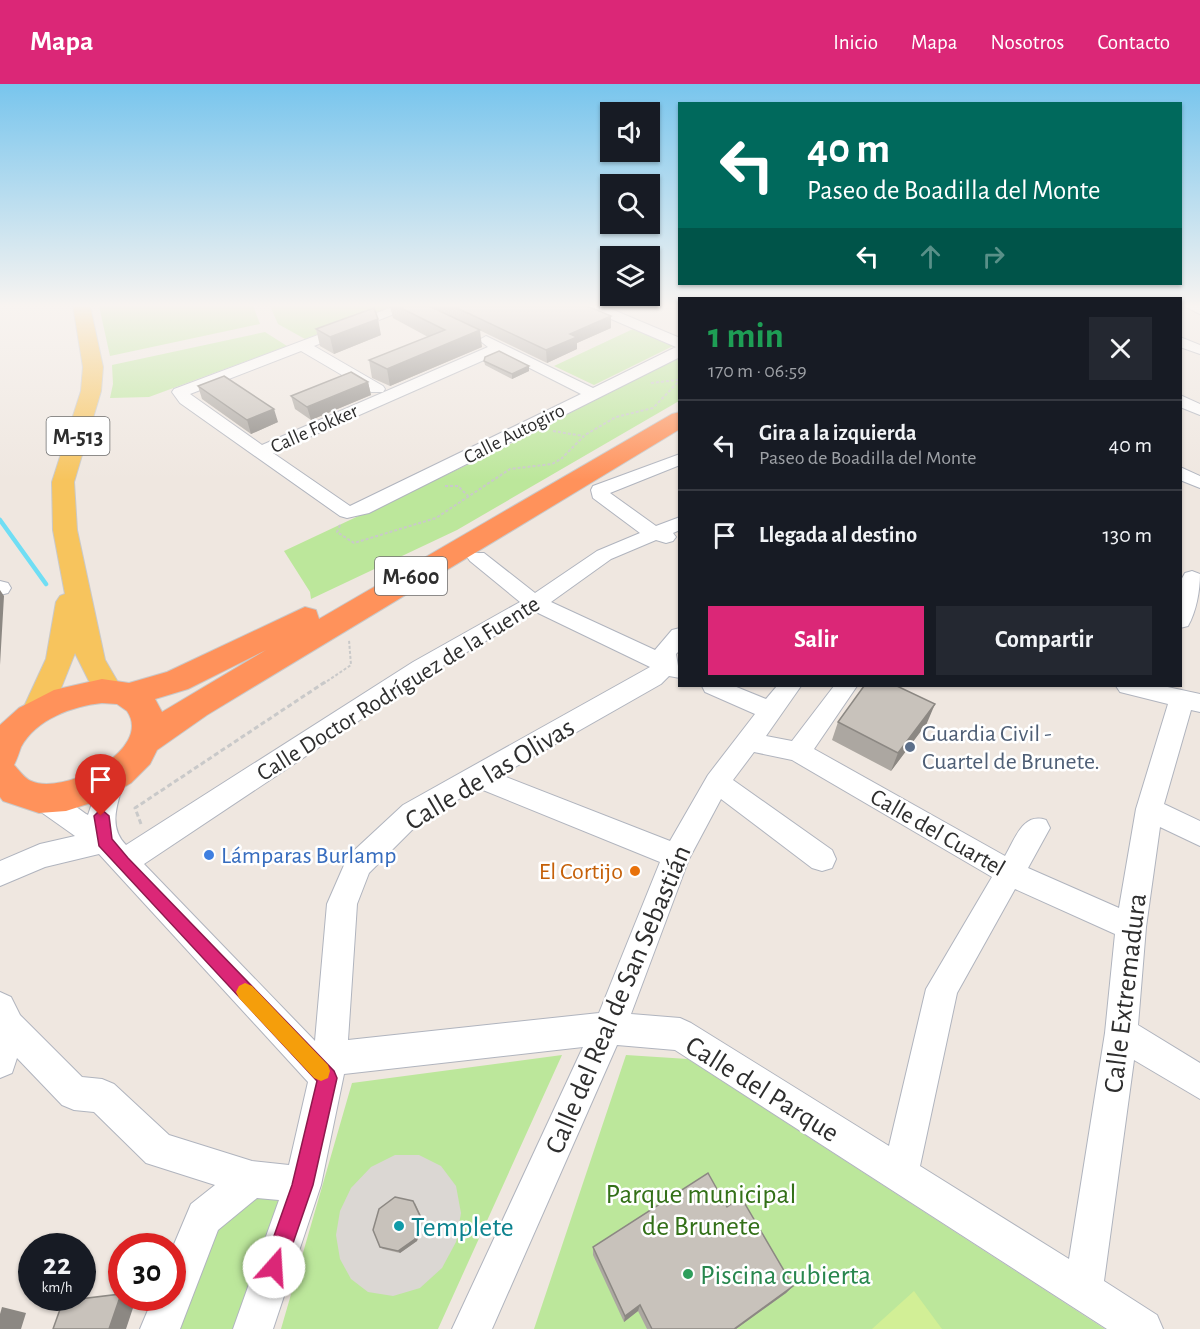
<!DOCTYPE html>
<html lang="es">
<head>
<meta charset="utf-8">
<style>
	body { margin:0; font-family:"Alegreya Sans",sans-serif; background:#242831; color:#f1f3f6; height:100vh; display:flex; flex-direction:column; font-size:22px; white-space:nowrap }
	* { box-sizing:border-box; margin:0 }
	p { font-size:20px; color:#9ea1a6 }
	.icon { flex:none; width:33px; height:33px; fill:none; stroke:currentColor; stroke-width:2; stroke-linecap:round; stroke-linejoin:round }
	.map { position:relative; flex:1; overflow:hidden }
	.sheet { position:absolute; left:678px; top:213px; width:504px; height:390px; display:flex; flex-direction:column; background:#171b24; border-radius:0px; box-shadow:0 2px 4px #0004 }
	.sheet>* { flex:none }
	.hud { position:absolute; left:678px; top:18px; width:504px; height:183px; border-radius:0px; box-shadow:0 2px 4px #0004; background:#00695c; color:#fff; overflow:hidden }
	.tools { position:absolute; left:600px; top:18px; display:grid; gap:12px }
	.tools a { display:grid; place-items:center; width:60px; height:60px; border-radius:0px; background:#171b24; box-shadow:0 2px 4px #0004; font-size:30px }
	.speed { position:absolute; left:18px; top:1149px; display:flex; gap:12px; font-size:30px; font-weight:700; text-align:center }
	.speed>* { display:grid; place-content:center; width:78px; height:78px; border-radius:50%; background:#171b24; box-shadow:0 2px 4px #0004; line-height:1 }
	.speed small { font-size:15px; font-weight:400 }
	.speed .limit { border:9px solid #d22; background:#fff; color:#111 }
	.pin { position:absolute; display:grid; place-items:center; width:51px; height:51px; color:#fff; margin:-62px -26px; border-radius:50% 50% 50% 0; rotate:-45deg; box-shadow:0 0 6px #0007 }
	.pin .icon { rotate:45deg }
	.me { position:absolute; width:66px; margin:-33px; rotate:19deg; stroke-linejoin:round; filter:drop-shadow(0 0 4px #0008) }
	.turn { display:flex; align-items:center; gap:21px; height:126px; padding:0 30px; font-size:27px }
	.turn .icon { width:78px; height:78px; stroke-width:2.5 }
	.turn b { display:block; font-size:42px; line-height:51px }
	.lanes { display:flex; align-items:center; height:57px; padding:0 30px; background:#0003; justify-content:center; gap:30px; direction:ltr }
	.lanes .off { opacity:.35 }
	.round { display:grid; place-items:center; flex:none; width:63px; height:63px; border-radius:0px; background:#242831 }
	.head { display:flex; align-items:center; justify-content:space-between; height:102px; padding:0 30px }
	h1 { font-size:36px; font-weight:700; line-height:45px; color:#1e9e55 }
	.cta { display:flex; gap:12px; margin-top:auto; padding:12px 30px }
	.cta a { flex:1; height:69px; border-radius:0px; background:#db2777; color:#fff; font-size:24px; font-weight:700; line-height:69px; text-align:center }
	.cta a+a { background:#242831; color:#f1f3f6 }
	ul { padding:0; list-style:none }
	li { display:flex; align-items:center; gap:18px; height:90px; padding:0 30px; border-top:2px solid #363941 }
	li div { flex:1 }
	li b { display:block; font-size:22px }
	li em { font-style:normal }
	header { display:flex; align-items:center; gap:36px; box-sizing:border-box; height:84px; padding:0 30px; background:#db2777; color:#fff }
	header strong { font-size:28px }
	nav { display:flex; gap:33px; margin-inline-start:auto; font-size:21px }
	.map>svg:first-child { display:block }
</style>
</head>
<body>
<header>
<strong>Mapa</strong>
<nav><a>Inicio</a><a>Mapa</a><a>Nosotros</a><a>Contacto</a></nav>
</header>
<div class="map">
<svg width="1200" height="1245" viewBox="0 0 1200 1245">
	<rect width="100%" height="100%" fill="#efe7e0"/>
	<path fill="#bce79b" d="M99,222H253L260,240L110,272Z
		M270,222H391L393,223L305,255L278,240Z
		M633,245L673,262L594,301L554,282Z
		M265,248L287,262L149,313L110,314L113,300L112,281Z
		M679,272V317L457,446L311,515L310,508L284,467L501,365Z
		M562,971L438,1245H281L352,999Z
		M626,971L688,975L1105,1245H534Z
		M252,1095L303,1101L253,1245H160L204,1133Z"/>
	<path fill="#d2ef96" d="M914,1207L942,1245H872Z"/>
	<path fill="#dbd7d3" d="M395,1071H419L441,1082L456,1102L461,1129L456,1158L442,1184L420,1204L393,1212L368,1208L351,1195L340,1175L336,1151L340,1127L351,1104L371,1083Z"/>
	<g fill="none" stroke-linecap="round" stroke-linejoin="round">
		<path stroke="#70def4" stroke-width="4.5" d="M0,436L46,500"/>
		<g stroke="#b0b4be" stroke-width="2">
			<path id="minor" d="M395,222H414L314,262L383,302L385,305L383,308H371L301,267L190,310L262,361L488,263L479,256L486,252L593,304L676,263L588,225L586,222H604L680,254V273L369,429L347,434L340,432L180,319L172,308L174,305ZM500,269L581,310L350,422L273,369Z
				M1184,222H1200V230Z
				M1180,253L1200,261V270L1180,263Z
				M1180,311L1200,320V331L1180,323Z
				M680,370V381L610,409L656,442L680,433V446L673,449L676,453L673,457L666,459L656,456L611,475L551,518L655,566L672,546L680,544V566L676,570L680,594L669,592L661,600L501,691L670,757L708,691L755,630L705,608L702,602H734L766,615L777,602H801L766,652L792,657L834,602H857L814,665L1005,772C1015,755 1023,728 1046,736L1050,744L1028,784L1119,824L1136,725L1168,620L1120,608L1116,602H1163L1200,610V628L1191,626L1164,720L1200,737V762L1160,743L1146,843L1138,941L1200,979V1015L1134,976L1104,1197L1157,1231L1163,1245H1107L675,966L617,961L492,1245H452L583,963L344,990L321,1101L273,1245H233L279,1116L257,1114L218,1146L180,1245H140L153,1214H172V1165L191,1120L215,1101L146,1079L94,1028L74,1026L62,1021L17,974L12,989L0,994V908L11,913L20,931L82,993L102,995L114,1000L169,1051L252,1077L289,1081L308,998L99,770L45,783L0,802V777L40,760L75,752L34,723L30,715L34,707C53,701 72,721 88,731L103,687L112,684L121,687L125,694C118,718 107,742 126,761L413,578L520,518L470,477L467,473L470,469H484L535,509L597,467L640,449L593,414L591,406L593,402ZM536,528L650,583L403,721L348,772L327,820L315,957L144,780L429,590ZM754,668L792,676L992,793L926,905L889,1062L691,939L680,934L631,930L689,775L721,715L812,784L822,787L832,784L836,775L832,766L733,696ZM478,704L660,778L599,929L348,956L357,820L369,789L421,737ZM1015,805L1115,850L1105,949L1069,1175L920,1082L957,909Z
				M1180,383L1200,392V404L1180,396Z
				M1192,487L1200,490C1200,507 1196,528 1188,542L1180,544V498L1185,489Z
				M0,497L8,499L11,504L8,509L0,511Z"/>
		</g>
		<g stroke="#c9c9c9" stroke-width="2">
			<path id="major" d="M73,222H90L103,283L101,307L74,398L77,446L105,576L123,607L118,615L108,618L98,615L75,569L52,627L48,635L37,638L26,635L22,627L46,575L56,518L60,512L65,510L53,446L52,398L81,307L83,283Z"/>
		</g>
		<g stroke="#c9c9c9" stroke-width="2">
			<path id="highway" d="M680,328V345L207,631L157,666L150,680L131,699L106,714L66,727L39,729L3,717L0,713V641L19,624L54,606L102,595L129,599L167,588L305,523L316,526L319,535L672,330ZM266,566L162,628L155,615L188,605ZM102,619L117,620L127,627C154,666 63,712 31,697C24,694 19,686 14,681C17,675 19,669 21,663C36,635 73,622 102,619Z"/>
		</g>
		<path stroke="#c9c9c9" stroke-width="2" stroke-dasharray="3 2" stroke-linecap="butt" d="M651,299L678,296
			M553,347L583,352
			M445,402H458L468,412
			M340,441L337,448L354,459L436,434L510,385L552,380L561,375L585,351L616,333L653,324L680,296
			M323,600L351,581L349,556"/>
		<path stroke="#c9c9c9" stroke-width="3" stroke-dasharray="5 3" stroke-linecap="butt" d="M141,740L135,724L325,598"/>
		<use href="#minor" fill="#fff" fill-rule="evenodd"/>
		<use href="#major" fill="#f7c45d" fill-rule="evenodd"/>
		<use href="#highway" fill="#ff925b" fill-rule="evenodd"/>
	</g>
	<path fill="#aca7a1" d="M390,222H429L482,263L390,302L372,294L369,276L428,253L393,234Z
		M430,222H587L611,244L577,259V265L547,279Z
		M316,245L381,251L334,270L320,262Z
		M484,277L529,287L512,295L485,281Z
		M368,298L371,311L311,336L295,325L291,312Z
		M198,302L278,338L251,350L202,315Z
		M838,638L927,639L891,687L832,656Z
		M415,1119L423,1136L417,1157L400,1169L383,1165L380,1163Z
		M727,1123L793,1202L786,1209L736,1245H647L638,1227L624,1238L593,1171V1163Z"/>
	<path fill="#8c8883" d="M611,232V244L577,259V265L547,279L546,266L570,250Z
		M378,235L381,251L334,270L330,253Z
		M480,246L482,263L390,302L387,285Z
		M529,282V287L512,295V290Z
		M368,298L371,311L311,336L307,323Z
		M274,325L278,338L251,350L247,336Z
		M0,506L4,512L0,581Z
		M935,620L927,639L891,687L898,669Z
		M413,1117L423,1136L417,1157L400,1169L398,1167Z
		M793,1202L786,1209L736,1245H734Z
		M121,1210L122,1214H131L136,1215L126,1245H109Z
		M640,1221L638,1227L624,1238L625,1232Z
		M2,1223L26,1229L21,1245H0V1230Z"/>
	<path fill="#c8c2bb" stroke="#8c8883" stroke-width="1.5" d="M397,222H429L480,246L387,285L369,276L445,246Z
		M453,222H587L611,232L570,250L577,253L546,266Z
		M374,224L378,235L330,253L316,245Z
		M499,267L529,282L512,290L484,277L485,273Z
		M351,288L368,298L307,323L291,312Z
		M224,292L274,325L247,336L198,302Z
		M864,602H897L935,620L898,669L838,638Z
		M708,1089L727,1123L741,1113L793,1202L734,1245H652L640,1221L625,1232L593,1163Z
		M395,1113L413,1117L421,1134L415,1155L398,1167L380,1163L373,1146L379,1125Z
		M121,1210L109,1245H53L63,1217Z"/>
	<linearGradient id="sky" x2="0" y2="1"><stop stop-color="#78c5ed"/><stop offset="0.56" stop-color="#f8f4f1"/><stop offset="1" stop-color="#f8f4f1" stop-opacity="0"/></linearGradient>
	<rect width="1200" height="396" fill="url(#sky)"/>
	<path fill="#db2777" stroke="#8e194d" stroke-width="1.5" d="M101,725L109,732L112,755L128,774L334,987L337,994L313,1101L282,1191L274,1194L266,1191L263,1183L292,1101L317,997L99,762L94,732Z"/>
	<path fill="#f59e0b" d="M245,899L252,902L328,981L330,987L328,994L321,997L314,994L239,914L236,908L239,902Z"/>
	<circle fill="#5c6f8a" stroke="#fff" stroke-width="2" cx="910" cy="663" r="6"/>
	<circle fill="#3f7fe0" stroke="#fff" stroke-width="2" cx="209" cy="771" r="6"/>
	<circle fill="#e8710a" stroke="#fff" stroke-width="2" cx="635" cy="787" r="6"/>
	<circle fill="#0f9aa8" stroke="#fff" stroke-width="2" cx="399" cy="1142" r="6"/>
	<circle fill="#2e9e5b" stroke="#fff" stroke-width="2" cx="688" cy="1190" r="6"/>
	<g text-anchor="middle" stroke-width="5" stroke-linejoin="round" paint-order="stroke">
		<g font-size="20" fill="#2e2e2e" stroke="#fff">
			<text transform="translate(314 344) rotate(-24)" y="7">Calle Fokker</text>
			<text transform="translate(514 349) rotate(-27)" y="7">Calle Autogiro</text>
		</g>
		<g fill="#fff" stroke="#6d6d6d" stroke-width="1.5">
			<rect x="46.5" y="333" width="63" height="38" rx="4.5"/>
			<rect x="375" y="473" width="72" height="38" rx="4.5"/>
		</g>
		<g font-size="22" font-weight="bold" fill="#2e2e2e">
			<text x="78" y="360">M-513</text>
			<text x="411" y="500">M-600</text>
		</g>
		<g font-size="24" fill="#2e2e2e" stroke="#fff">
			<text transform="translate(398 604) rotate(-32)" y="8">Calle Doctor Rodríguez de la Fuente</text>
			<text transform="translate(938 748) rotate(30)" y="8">Calle del Cuartel</text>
		</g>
		<g font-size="24" fill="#4e5e75" stroke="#fff" text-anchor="start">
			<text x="922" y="657">Guardia Civil -<tspan x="922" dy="28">Cuartel de Brunete.</tspan></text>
		</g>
		<g font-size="24" fill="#366cbe" stroke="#fff" text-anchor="start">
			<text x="221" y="779">Lámparas Burlamp</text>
		</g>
		<g font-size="24" fill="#c56008" stroke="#fff" text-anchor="end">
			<text x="623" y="795">El Cortijo</text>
		</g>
		<g font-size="28" fill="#2e2e2e" stroke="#fff">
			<text transform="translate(489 689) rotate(-31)" y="10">Calle de las Olivas</text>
			<text transform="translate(1124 909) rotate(-83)" y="10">Calle Extremadura</text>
			<text transform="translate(617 915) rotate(-67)" y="10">Calle del Real de San Sebastián</text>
			<text transform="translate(763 1004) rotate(32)" y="10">Calle del Parque</text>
		</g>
		<g font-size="28" fill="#337018" stroke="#fff">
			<text x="701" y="1119">Parque municipal<tspan x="701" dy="32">de Brunete</tspan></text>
		</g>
		<g font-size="28" fill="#0d838f" stroke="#fff" text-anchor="start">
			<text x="411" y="1152">Templete</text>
		</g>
		<g font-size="28" fill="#27864d" stroke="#fff" text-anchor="start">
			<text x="700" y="1200">Piscina cubierta</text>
		</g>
	</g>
</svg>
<div class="tools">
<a><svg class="icon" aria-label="sound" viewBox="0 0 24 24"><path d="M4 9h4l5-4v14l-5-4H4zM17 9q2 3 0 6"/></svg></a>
<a><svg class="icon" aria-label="search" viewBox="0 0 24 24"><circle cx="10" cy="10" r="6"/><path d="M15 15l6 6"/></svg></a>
<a><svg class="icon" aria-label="layers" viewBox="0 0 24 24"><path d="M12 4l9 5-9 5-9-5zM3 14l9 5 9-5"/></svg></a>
</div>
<div class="speed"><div>22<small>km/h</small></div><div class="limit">30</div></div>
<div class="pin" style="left:101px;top:732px;background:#d93025"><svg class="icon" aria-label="arrive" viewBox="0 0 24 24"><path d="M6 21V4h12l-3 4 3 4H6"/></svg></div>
<svg class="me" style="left:274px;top:1183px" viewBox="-20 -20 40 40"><circle r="19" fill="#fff"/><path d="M0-13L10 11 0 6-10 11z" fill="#db2777"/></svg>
<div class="hud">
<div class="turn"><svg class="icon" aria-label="left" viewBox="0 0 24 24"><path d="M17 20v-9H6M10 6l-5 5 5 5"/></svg><div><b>40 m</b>Paseo de Boadilla del Monte</div></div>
<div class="lanes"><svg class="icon" aria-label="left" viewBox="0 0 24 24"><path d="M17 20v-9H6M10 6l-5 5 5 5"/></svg><svg class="icon off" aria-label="ahead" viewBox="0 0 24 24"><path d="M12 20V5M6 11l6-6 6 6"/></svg><svg class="icon off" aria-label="right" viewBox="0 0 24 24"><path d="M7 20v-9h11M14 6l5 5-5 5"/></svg></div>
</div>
<section class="sheet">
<div class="head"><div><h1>1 min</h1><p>170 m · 06:59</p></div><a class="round"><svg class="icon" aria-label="close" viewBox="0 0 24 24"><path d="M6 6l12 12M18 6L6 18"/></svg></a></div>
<ul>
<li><svg class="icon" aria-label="left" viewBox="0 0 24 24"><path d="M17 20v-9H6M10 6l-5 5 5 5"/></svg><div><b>Gira a la izquierda</b><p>Paseo de Boadilla del Monte</p></div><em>40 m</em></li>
<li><svg class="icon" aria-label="arrive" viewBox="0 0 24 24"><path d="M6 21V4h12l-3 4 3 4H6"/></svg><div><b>Llegada al destino</b></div><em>130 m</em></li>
</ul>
<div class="cta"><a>Salir</a><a>Compartir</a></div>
</section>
</div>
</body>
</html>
